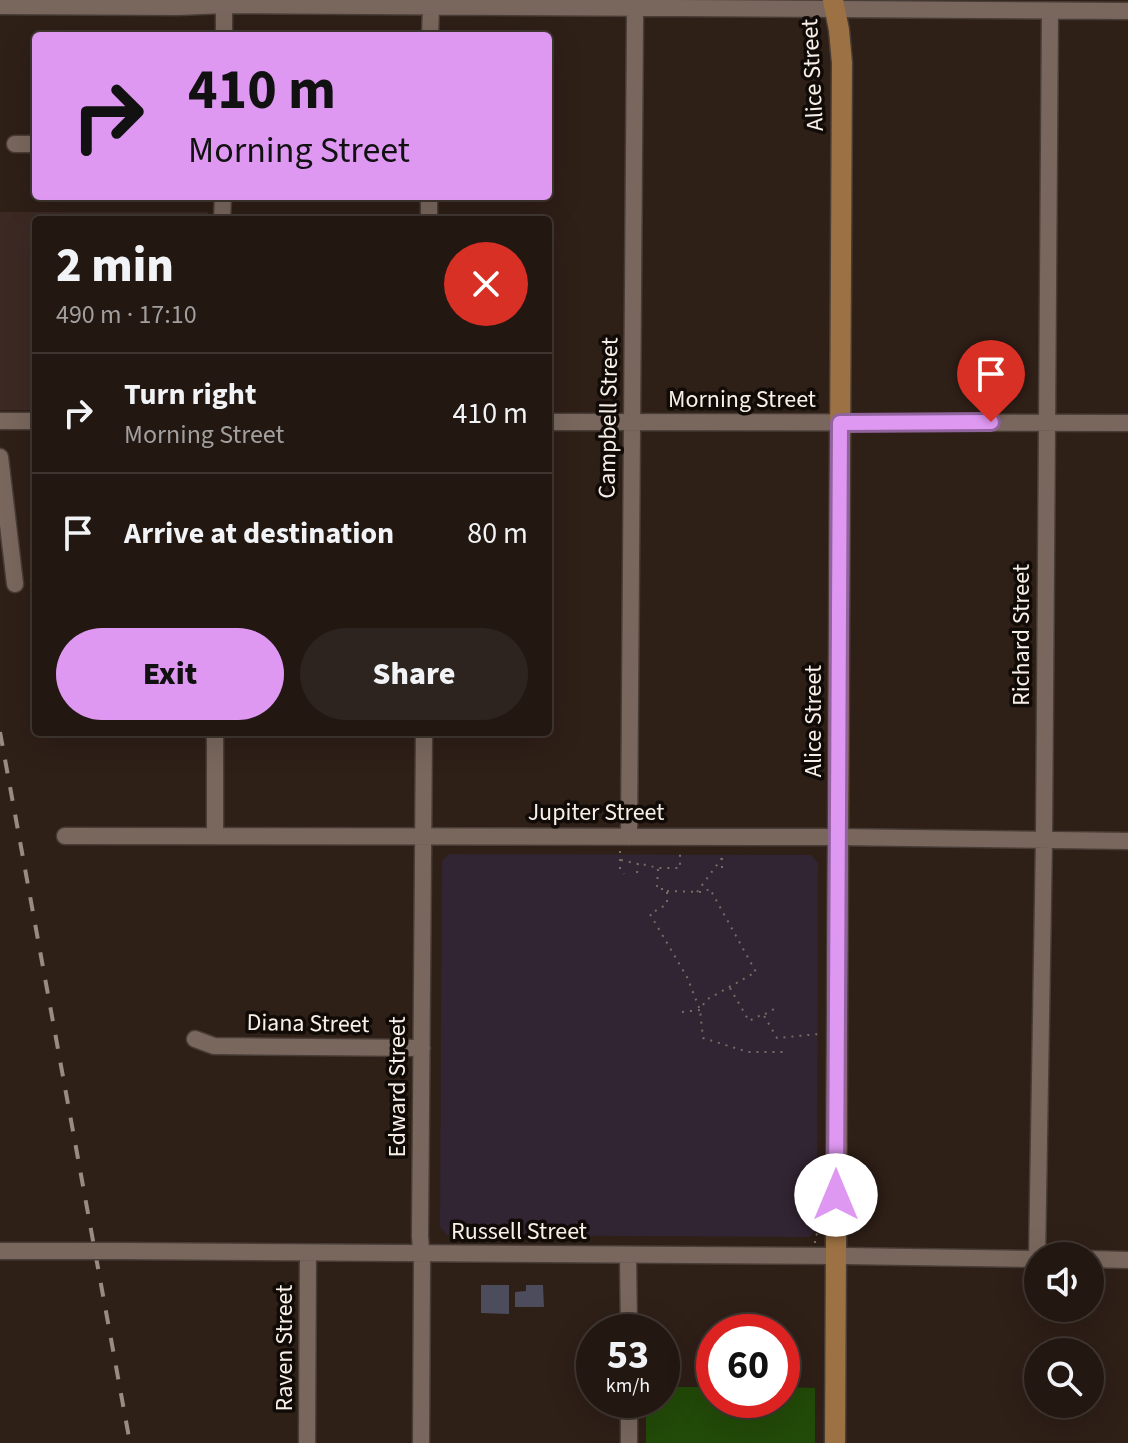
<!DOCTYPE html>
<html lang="en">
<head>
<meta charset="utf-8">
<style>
	body { margin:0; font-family:"Source Sans 3",sans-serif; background:#2e241f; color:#f1f3f6; height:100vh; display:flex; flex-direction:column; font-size:30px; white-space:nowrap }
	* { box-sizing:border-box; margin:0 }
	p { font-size:26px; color:#a29f9f }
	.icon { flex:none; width:44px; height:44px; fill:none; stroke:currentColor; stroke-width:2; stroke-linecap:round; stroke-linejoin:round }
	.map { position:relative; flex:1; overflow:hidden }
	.drawer { position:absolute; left:32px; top:216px; width:520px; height:520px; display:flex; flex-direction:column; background:#221711; border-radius:8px; box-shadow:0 8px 32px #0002,0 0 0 2px #3f3631 }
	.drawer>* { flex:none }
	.top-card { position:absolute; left:32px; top:32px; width:520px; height:168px; border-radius:8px; box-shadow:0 8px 32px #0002,0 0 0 2px #3f3631; background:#de98f2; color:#111; overflow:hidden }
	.tools { position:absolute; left:1024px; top:1242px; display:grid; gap:16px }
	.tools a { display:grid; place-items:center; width:80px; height:80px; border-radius:50%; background:#221711; box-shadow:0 8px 32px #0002,0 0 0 2px #3f3631; font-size:40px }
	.speed { position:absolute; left:576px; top:1314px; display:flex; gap:16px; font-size:40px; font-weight:700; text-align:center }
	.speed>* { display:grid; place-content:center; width:104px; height:104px; border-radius:50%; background:#221711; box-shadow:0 8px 32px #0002,0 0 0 2px #3f3631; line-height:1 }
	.speed small { font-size:20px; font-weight:400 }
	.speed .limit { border:12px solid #d22; background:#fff; color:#111 }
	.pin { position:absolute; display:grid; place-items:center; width:68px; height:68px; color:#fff; margin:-82px -34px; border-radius:50% 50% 50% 0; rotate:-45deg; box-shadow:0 0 8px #0007 }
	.pin .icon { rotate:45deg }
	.me { position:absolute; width:88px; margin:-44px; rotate:0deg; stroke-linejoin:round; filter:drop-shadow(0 0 6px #0008) }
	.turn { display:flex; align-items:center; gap:28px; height:168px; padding:0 24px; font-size:36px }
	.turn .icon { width:104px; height:104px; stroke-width:2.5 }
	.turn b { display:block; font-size:56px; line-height:68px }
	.round { display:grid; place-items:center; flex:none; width:84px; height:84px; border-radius:42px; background:#2e241f }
	.headline { display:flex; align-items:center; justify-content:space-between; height:136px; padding:0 24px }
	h1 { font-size:48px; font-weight:800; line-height:60px }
	.primary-button { display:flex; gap:16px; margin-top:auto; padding:16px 24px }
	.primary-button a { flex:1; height:92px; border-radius:48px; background:#de98f2; color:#111; font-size:32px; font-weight:800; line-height:92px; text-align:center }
	.primary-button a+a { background:#2e241f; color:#f1f3f6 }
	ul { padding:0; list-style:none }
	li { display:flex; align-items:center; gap:24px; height:120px; padding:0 24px; border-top:2px solid #3f3631 }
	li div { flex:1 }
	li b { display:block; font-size:30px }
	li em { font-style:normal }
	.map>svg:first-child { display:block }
</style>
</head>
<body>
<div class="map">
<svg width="1128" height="1443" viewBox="0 0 1128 1443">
	<rect width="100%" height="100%" fill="#2e1f17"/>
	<path fill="#3c2924" d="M0,212H208V220H36V410H0Z"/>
	<path fill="#322533" d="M449,854L811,855L818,863L817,1230L809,1237L447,1235L440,1227L442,861Z"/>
	<path fill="#224a08" d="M662,1387H714V1400H782V1387L815,1388V1443H646V1400H662Z"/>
	<path fill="#4d4c5c" d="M481,1285H509V1314L481,1313Z
		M526,1285H543L544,1307H515V1292L526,1291Z"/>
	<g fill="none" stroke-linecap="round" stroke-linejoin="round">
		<g stroke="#483c36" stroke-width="19">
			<path id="minor" d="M427,0L431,7L430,36
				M0,6L178,7L224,5L1128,11
				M224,36V5
				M15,144H36
				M222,220L223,196
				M429,220V196
				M0,421H36
				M548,422L1128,423
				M0,457L15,584
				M65,836L838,837L1128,841
				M215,836V732
				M629,837L635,18L633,0
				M195,1039L214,1046L422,1048
				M0,1251H74
				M120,1251L846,1256L1038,1259
				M628,1256L629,1332
				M1037,1259L1044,839L1050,11
				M1090,1259L1128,1260
				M629,1400V1443
				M307,1443L308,1253
				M421,1443L422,1264L420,1236L424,732"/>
		</g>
		<g stroke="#483c36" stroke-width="23">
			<path id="major" d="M833,0L839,30L842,63L835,1443"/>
		</g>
		<path stroke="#786b64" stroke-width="2" stroke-dasharray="2 6" stroke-linecap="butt" d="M620,851V869L624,874
			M621,860L638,864
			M722,868V853
			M658,869L657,886L661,889
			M637,873L638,863L658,868H680V852
			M662,888V891L703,892L710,889
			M667,892V904L650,914L687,977L700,1010L703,1038L748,1052H788
			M697,892L722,858
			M730,988L749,1021L763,1014L777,1038L819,1034
			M682,1012L700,1010L706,1000L756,972L710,889
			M765,1014L776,1008
			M815,1243V1237L819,1231"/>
		<use href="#minor" stroke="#79675d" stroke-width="16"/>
		<use href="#major" stroke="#9c7143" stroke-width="20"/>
		<path stroke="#978b84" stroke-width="4" stroke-dasharray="14 14" stroke-linecap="butt" d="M0,732L130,1443"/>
		<g stroke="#483c36" stroke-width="19" stroke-linecap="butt">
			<path id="minor-bridge" d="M74,1251H120"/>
		</g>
		<use href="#minor-bridge" stroke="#79675d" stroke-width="16"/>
	</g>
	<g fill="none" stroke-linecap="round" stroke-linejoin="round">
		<g stroke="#90639d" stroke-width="20">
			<path id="route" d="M836,1195L840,423L991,422"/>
		</g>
		<use href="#route" stroke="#de98f2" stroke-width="14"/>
	</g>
	<g text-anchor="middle" stroke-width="7" stroke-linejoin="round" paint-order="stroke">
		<g font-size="24" fill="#f9efe9" stroke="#110b08">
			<text transform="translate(812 75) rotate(-93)" y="8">Alice Street</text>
			<text x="742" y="407">Morning Street</text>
			<text transform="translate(608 418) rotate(-89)" y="8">Campbell Street</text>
			<text transform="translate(1021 635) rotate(-90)" y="8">Richard Street</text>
			<text transform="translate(813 721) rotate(-90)" y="8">Alice Street</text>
			<text x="596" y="820">Jupiter Street</text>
			<text transform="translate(308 1023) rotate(1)" y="8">Diana Street</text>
			<text transform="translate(397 1087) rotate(-90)" y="8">Edward Street</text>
			<text x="519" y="1239">Russell Street</text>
			<text transform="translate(284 1348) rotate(-90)" y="8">Raven Street</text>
		</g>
	</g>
</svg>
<div class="tools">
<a><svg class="icon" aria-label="sound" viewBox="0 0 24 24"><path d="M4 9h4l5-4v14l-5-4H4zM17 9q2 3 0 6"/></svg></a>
<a><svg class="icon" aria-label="search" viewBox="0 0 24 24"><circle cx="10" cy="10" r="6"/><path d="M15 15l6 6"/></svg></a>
</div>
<div class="speed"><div>53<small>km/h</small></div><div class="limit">60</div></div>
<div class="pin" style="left:991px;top:422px;background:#d93025"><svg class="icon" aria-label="arrive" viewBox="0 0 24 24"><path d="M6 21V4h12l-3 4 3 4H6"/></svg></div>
<svg class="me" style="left:836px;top:1195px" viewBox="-20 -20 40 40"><circle r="19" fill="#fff"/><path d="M0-13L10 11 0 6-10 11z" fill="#de98f2"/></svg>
<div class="top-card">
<div class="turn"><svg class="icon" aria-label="right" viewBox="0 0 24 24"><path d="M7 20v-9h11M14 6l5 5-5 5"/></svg><div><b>410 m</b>Morning Street</div></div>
</div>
<section class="drawer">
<div class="headline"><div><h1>2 min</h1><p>490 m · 17:10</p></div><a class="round" style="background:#d93025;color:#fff"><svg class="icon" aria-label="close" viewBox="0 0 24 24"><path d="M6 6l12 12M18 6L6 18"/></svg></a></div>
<ul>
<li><svg class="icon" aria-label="right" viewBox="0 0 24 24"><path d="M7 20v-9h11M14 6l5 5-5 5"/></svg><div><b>Turn right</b><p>Morning Street</p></div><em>410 m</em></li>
<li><svg class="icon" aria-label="arrive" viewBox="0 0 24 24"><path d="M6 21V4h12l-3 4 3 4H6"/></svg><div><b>Arrive at destination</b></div><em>80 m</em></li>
</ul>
<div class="primary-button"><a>Exit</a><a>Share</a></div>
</section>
</div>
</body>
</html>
